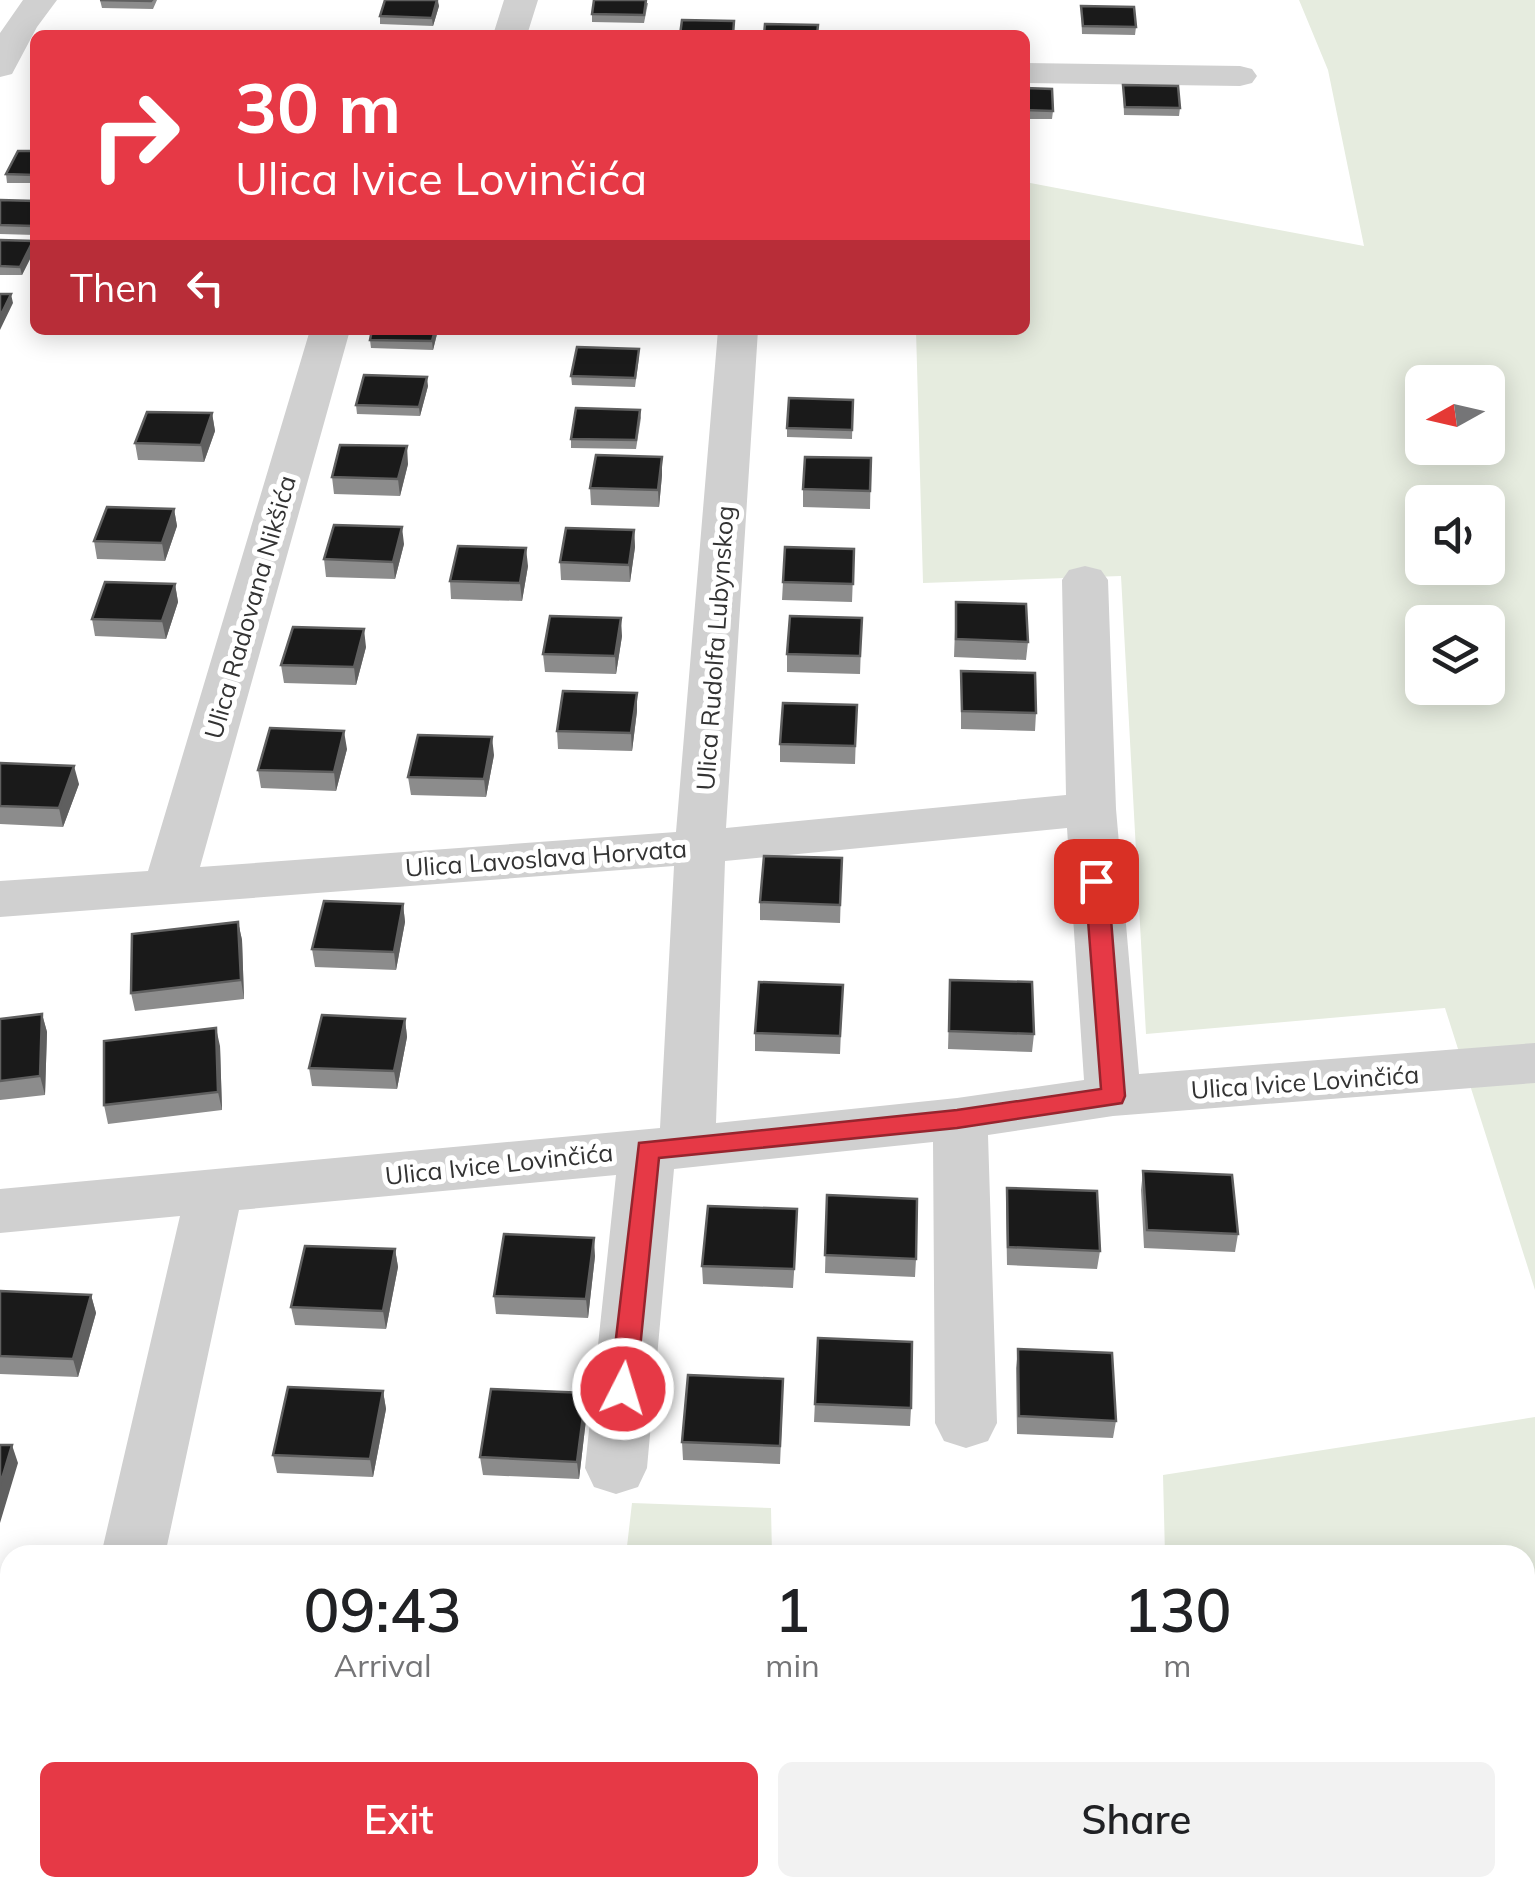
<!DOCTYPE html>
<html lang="en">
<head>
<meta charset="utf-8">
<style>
	body { margin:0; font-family:Mulish,sans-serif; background:#f2f2f2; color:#202124; height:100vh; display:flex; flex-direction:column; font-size:38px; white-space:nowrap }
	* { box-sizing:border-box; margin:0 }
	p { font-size:32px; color:#757577 }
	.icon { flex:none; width:55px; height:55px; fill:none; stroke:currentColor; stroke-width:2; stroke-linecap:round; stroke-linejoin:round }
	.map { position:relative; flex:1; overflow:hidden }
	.details { position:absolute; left:0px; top:1545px; width:1535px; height:352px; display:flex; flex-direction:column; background:#fff; border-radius:30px 30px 0 0; box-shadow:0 5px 25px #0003 }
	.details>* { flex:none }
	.banner { position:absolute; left:30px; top:30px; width:1000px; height:305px; border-radius:15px; box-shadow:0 5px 25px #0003; background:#e63946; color:#fff; overflow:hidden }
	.needle { width:65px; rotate:262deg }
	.tools { position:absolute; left:1405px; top:365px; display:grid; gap:20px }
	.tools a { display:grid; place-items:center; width:100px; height:100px; border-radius:15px; background:#fff; box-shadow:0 5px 25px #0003; font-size:50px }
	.pin { position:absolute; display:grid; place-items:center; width:85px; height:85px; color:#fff; margin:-42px; border-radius:20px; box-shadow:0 5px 15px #0006 }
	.me { position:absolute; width:110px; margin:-55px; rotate:5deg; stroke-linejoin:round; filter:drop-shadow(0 0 8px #0008) }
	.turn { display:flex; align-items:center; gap:35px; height:210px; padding:0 40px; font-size:45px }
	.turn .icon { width:130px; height:130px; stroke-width:2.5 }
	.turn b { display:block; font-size:70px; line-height:85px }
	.then { display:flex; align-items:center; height:95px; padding:0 40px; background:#0003; gap:20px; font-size:38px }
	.eta { display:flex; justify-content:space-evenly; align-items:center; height:170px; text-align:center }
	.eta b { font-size:60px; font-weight:600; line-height:70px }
	.action { display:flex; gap:20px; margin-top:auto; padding:20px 40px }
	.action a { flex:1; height:115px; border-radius:15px; background:#e63946; color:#fff; font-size:40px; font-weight:600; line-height:115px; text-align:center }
	.action a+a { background:#f2f2f2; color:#202124 }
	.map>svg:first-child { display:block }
</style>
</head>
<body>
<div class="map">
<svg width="1535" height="1896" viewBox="0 0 1535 1896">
	<rect width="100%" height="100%" fill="#fff"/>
	<path fill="#e6ecdf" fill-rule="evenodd" d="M1299,0H1535V1045L1459,1052L1445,1008L1146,1034L1121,576L923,583L916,330H1025V182L1364,246L1328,70ZM1422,382H1488V448H1422ZM1422,502H1488V568H1422ZM1422,622H1488V688H1422Z
		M1535,1076V1290L1469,1082Z
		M1535,1417V1896H0V1625L10,1624V1888H1525V1555H1165L1163,1475Z
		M632,1503L771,1508L772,1555H626Z"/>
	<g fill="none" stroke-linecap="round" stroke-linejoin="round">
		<path fill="#d0d0d0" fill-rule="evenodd" d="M23,0H57L37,27L12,74L0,77V33Z
			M504,0H538L527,35H493Z
			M1025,63L1240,66L1252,69L1257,76L1252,83L1240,86L1025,83Z
			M310,330H350L200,867L676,832L718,330H758L726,828L1066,795L1062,580L1069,570L1085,566L1101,570L1108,580L1116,809L1139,1074L1535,1043V1083L1113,1116L988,1135L997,1423L988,1441L966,1448L944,1441L935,1423L933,1142L674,1169L647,1468L638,1487L616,1494L594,1487L585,1468L616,1175L239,1210L165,1555H101L180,1216L0,1233V1189L660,1128L674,866L0,917V881L148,871ZM1067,828L1084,1080L957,1098L716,1123L725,861Z"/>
	</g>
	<path fill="#8c8c8c" d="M100,0H157L153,9L102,8Z
		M385,0H438L439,6L433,26L380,24V16Z
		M648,3L644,23L592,22V14Z
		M1081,6L1136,27L1135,35L1082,34Z
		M1123,85L1180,108L1179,116L1124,115Z
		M1025,88L1053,111L1052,119H1025Z
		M35,151V183H7L6,174Z
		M0,200L35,201V235L0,234Z
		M0,240L35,249L22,275H0Z
		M438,330L433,350L371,348L370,340Z
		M639,357L635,387L572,385L571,376Z
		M428,386L420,416L357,414L356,405Z
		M853,400L852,439L787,437V428Z
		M640,410L641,418L636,449L571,448V439Z
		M212,413L215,431L204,462L138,460L135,443Z
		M871,458L870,509L803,507V489Z
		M408,464L400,496L334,494L332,477Z
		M662,475L659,507L591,505L590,488Z
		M174,509L177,526L165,561L97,559L94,541Z
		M634,530L635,547L630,582L561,580L560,562Z
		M404,544L395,579L326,577L324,559Z
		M854,549L852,602L782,600L783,582Z
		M528,566L522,601L451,599L450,581Z
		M175,584L178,602L166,639L95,636L92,619Z
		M956,602L1028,642L1026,660L954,657Z
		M862,618L860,674L787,672V654Z
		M622,636L616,674L545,672L543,654Z
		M366,647L356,685L284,683L281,665Z
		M961,671L1036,713L1035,731L961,729Z
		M857,705L855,764L780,762V744Z
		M637,711L632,751L558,749L557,731Z
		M347,749L336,791L261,788L258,770Z
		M494,755L486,797L411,795L408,777Z
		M0,763L79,784L63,827L0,824Z
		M842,858L840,923L760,920V902Z
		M403,904L405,922L396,970L315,967L312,949Z
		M238,922L242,940L244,999L135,1011L131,993Z
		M950,980L1034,1034L1032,1052L948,1049Z
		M843,985L840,1054L755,1051V1033Z
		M42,1014L47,1032L45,1095L0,1100V1019Z
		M405,1019L407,1037L397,1089L312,1086L309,1068Z
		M220,1046L222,1110L108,1124L104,1105Z
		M1143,1171L1238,1234L1235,1252L1144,1248L1141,1190Z
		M1007,1188L1100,1251L1097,1269L1007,1265L1006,1206Z
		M827,1195L916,1259L915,1277L825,1273Z
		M797,1227L793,1288L703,1284L702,1266Z
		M395,1249L398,1267L386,1329L295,1325L291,1307Z
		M595,1256L588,1318L496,1314L494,1296Z
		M0,1291L91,1295L96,1313L78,1377L0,1374Z
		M818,1338L911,1408L910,1426L814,1422Z
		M1018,1350L1116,1421L1113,1438L1017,1434L1016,1368Z
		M383,1391L386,1409L373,1477L277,1473L273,1455Z
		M783,1397L780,1464L683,1460L682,1442Z
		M587,1411L579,1479L483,1475L480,1457Z"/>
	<path fill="#5f5f5f" d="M437,0L439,6L433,26L432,18Z
		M33,241L35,249L22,275L20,267Z
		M11,294L13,303L0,330V317Z
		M435,330H438L433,350L432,341Z
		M427,377L428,386L420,416L419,407Z
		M212,413L215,431L204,462L201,445Z
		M407,446L408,464L400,496L398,479Z
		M662,457V475L659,507L658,490Z
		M174,509L177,526L165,561L162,543Z
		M402,527L404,544L395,579L393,562Z
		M634,530L635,547L630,582L629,565Z
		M526,548L528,566L522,601L520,583Z
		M175,584L178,602L166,639L162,621Z
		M621,618L622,636L616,674L615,656Z
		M364,629L366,647L356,685L354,667Z
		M637,693V711L632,751L631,733Z
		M344,731L347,749L336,791L334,772Z
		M492,737L494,755L486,797L484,779Z
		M74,766L79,784L63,827L59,808Z
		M403,904L405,922L396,970L394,952Z
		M238,922L242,940L244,999L241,980Z
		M42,1014L47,1032L45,1095L40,1076Z
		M405,1019L407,1037L397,1089L394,1071Z
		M216,1028L220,1046L222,1110L218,1092Z
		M594,1238L595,1256L588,1318L586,1299Z
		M395,1249L398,1267L386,1329L383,1311Z
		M91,1295L96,1313L78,1377L73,1359Z
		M383,1391L386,1409L373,1477L370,1459Z
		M586,1393L587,1411L579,1479L577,1462Z
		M12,1445L18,1463L0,1523V1485Z"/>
	<path fill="#1a1a1a" stroke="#5f5f5f" stroke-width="2.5" d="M100,0H152L151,1Z
		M385,0H437L432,18L380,16Z
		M594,0H646L644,15L592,14Z
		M1081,6L1134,7L1136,27L1083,26Z
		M682,20L734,21L733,35H680Z
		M765,24L818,25L817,35H764Z
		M1123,85L1178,86L1180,108L1125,107Z
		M1025,88L1052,89L1053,111L1025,110Z
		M18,151H35V175L6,174Z
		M0,200L35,201V222L33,226L0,225Z
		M0,240L33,241L20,267L0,266Z
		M0,294H11L0,317Z
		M372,330H435L432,341L370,340Z
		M577,347L639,349L635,378L571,376Z
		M364,375L427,377L419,407L356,405Z
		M789,398L853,400L852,430L787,428Z
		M576,408L640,410L636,440L571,439Z
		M147,412L212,413L201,445L135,443Z
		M340,445L407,446L398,479L332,477Z
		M596,455L662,457L658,490L590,488Z
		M805,457L871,458L870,491L803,489Z
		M107,507L174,509L162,543L94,541Z
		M334,525L402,527L393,562L324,559Z
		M566,528L634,530L629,565L560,562Z
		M458,546L526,548L520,583L450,581Z
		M785,547L854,549L853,584L783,582Z
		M105,582L175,584L162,621L92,619Z
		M956,602L1026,604L1028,642L956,639Z
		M550,616L621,618L615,656L543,654Z
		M790,616L862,618L860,656L787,654Z
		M293,627L364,629L354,667L281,665Z
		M961,671L1035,673L1036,713L962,711Z
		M563,691L637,693L631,733L557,731Z
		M783,703L857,705L855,746L780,744Z
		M270,728L344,731L334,772L258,770Z
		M418,735L492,737L484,779L408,777Z
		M0,763L74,766L59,808L0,806Z
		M764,856L842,858L840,905L760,902Z
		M324,901L403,904L394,952L312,949Z
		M238,922L241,980L131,993L132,934Z
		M950,980L1032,982L1034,1034L949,1031Z
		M759,982L843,985L840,1036L755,1033Z
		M42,1014L40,1076L0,1081V1019Z
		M322,1015L405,1019L394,1071L309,1068Z
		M216,1028L218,1092L104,1105V1041Z
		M1143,1171L1232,1175L1238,1234L1147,1230Z
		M1007,1188L1097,1191L1100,1251L1008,1247Z
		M827,1195L917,1199L916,1259L825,1255Z
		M708,1206L797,1209L794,1269L702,1266Z
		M504,1234L594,1238L586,1299L494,1296Z
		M305,1246L395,1249L383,1311L291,1307Z
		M0,1291L91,1295L73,1359L0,1356Z
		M818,1338L912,1342L911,1408L815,1404Z
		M1018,1349L1112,1353L1116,1421L1019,1416Z
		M688,1375L783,1379L780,1446L682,1442Z
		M288,1387L383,1391L370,1459L273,1455Z
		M491,1389L586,1393L577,1462L480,1457Z
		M0,1445H12L0,1485Z"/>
	<path fill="#e63946" stroke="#96252e" stroke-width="2.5" d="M1096,873L1108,881L1125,1096L1122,1103L957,1128L659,1158L636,1389L632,1397L623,1400L614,1397L610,1389L639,1143L957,1110L1101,1089L1085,881Z"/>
	<g text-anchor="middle" stroke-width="10" stroke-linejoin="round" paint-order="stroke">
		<g font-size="25" fill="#333" stroke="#fff">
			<text transform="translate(250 607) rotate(-74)" y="9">Ulica Radovana Nikšića</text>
			<text transform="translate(715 648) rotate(-86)" y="9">Ulica Rudolfa Lubynskog</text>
			<text transform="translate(546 858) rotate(-4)" y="9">Ulica Lavoslava Horvata</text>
			<text transform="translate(1305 1082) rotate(-4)" y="9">Ulica Ivice Lovinčića</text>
			<text transform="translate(499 1164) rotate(-6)" y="9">Ulica Ivice Lovinčića</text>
		</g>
	</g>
</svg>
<div class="tools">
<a><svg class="needle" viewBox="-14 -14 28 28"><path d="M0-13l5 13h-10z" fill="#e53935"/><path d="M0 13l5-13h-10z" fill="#757577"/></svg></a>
<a><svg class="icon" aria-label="sound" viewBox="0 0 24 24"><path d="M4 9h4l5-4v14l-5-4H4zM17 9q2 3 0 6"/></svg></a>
<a><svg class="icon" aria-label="layers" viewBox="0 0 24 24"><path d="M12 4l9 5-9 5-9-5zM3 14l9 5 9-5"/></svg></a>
</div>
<div class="pin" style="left:1096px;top:881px;background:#d93025"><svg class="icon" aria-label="arrive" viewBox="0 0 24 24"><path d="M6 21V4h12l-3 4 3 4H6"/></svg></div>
<svg class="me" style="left:623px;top:1389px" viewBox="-20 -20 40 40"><circle r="17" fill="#e63946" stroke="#fff" stroke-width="3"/><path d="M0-11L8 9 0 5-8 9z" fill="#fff"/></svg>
<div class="banner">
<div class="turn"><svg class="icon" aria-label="right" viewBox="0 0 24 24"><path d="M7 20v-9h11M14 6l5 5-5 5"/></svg><div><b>30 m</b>Ulica Ivice Lovinčića</div></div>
<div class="then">Then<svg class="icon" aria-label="left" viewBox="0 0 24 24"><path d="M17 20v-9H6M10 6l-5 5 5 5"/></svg></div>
</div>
<section class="details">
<div class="eta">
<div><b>09:43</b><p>Arrival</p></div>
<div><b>1</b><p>min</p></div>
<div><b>130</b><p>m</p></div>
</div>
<div class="action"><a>Exit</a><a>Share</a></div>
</section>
</div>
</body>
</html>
